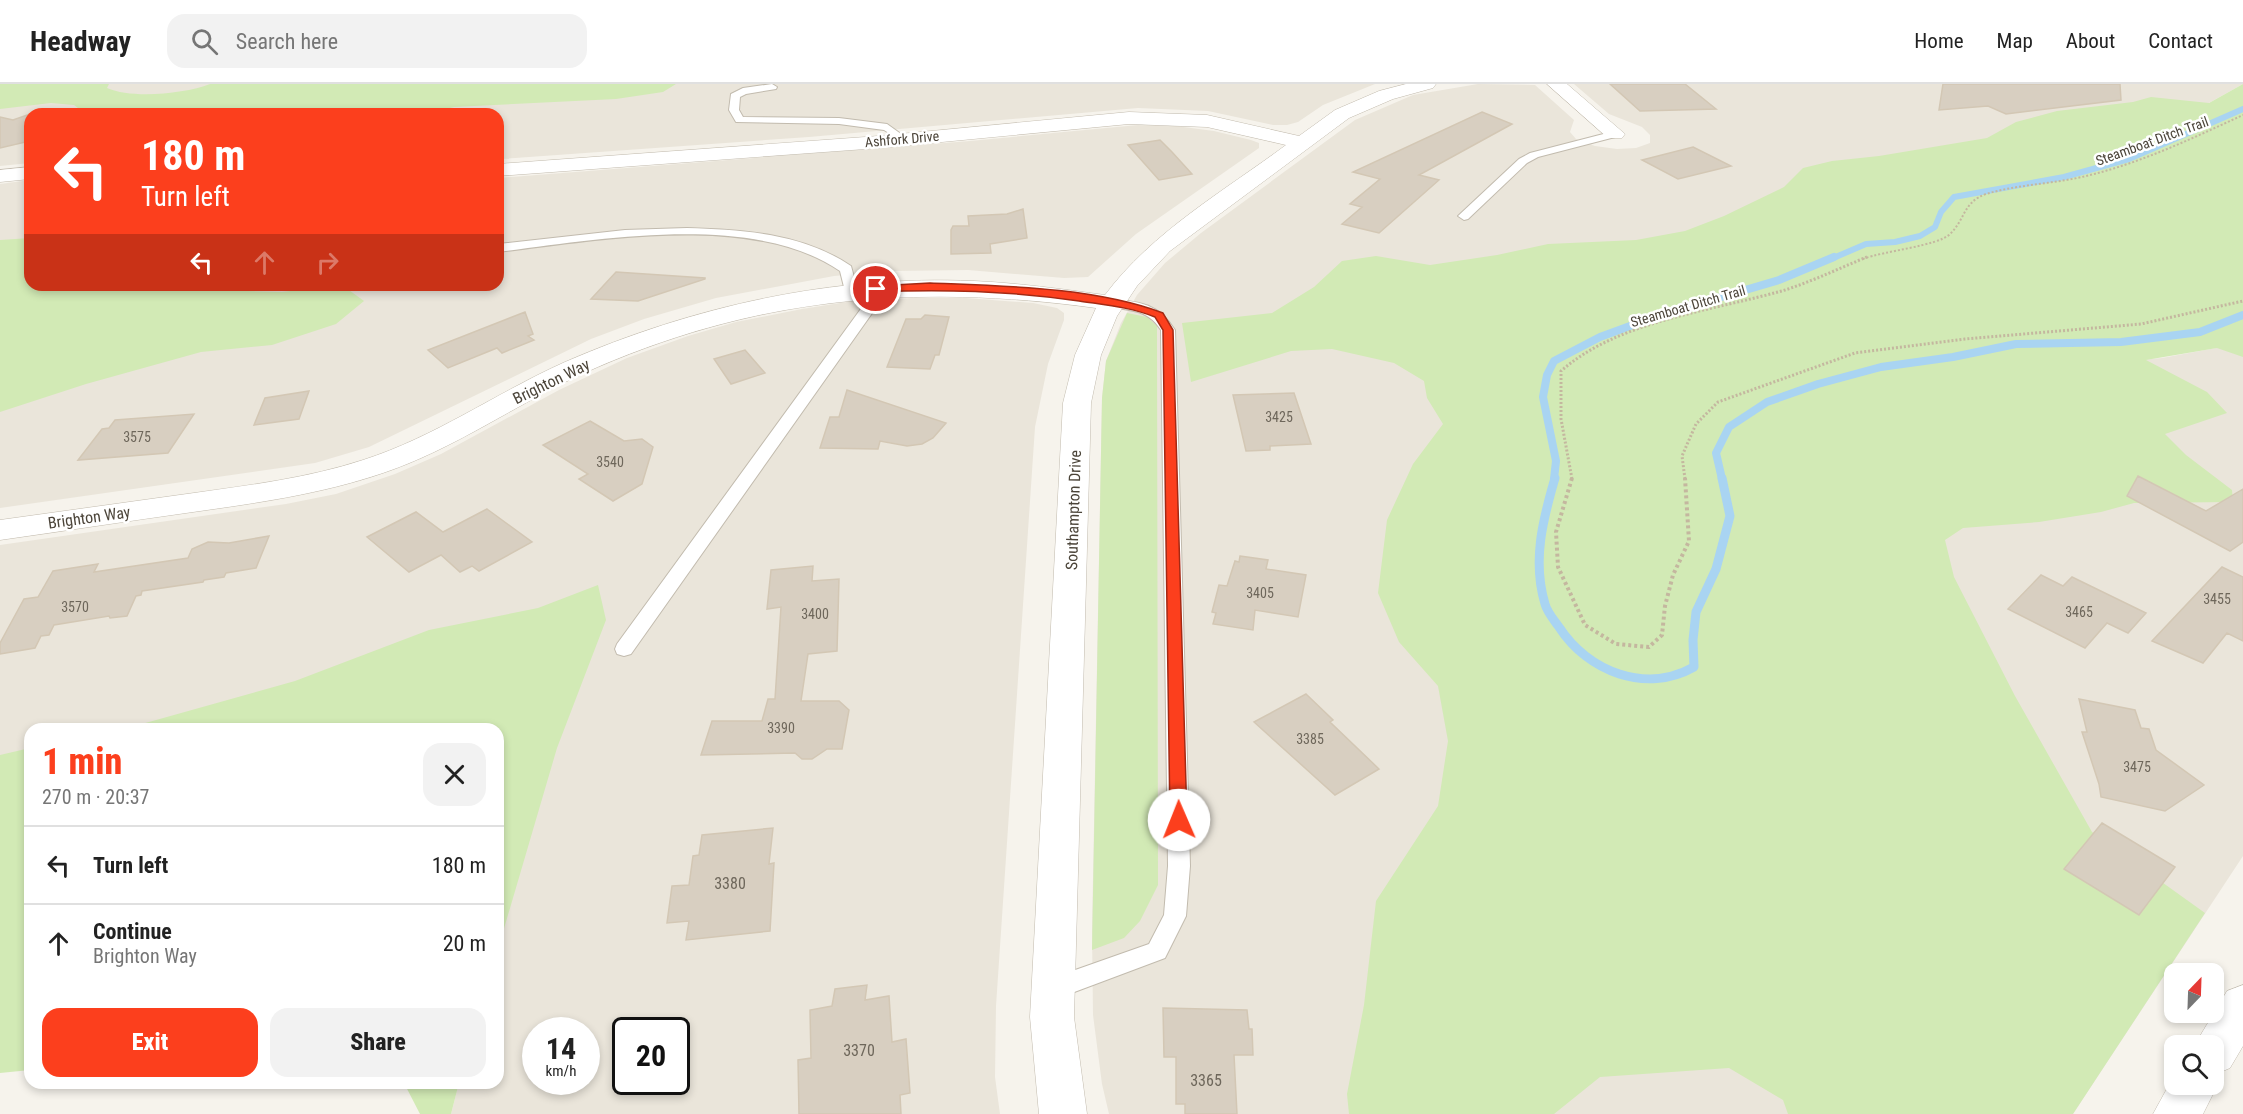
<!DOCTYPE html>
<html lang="en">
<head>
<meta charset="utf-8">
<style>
	body { margin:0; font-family:"Roboto Condensed",sans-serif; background:#f2f2f2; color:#222; height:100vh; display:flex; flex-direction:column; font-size:22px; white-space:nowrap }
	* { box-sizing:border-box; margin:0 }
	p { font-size:20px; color:#767676 }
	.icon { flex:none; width:33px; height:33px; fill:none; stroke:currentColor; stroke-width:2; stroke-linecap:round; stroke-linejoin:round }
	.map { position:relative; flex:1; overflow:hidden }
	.sheet { position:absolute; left:24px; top:639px; width:480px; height:366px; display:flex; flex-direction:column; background:#fff; border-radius:18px; box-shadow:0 3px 9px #0003 }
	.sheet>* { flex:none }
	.hud { position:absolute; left:24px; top:24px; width:480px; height:183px; border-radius:18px; box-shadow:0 3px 9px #0003; background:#fc3f1d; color:#fff; overflow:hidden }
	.needle { width:39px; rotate:23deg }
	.fabs { position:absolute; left:2164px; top:879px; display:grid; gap:12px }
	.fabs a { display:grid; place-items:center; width:60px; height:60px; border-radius:12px; background:#fff; box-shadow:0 3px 9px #0003; font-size:30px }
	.speed { position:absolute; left:522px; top:933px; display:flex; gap:12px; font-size:30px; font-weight:700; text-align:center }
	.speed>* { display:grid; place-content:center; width:78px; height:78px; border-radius:50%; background:#fff; box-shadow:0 3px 9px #0003; line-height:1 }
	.speed small { font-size:15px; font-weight:400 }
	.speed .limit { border:3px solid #111; border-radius:9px; background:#fff; color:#111 }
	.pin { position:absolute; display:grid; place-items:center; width:51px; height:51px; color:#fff; margin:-26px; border:3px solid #fff; border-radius:50%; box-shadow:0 2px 6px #0007 }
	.me { position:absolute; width:66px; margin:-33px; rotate:359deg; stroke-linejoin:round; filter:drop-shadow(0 0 4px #0008) }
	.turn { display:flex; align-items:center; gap:21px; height:126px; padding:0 18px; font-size:27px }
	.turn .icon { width:78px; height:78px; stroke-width:2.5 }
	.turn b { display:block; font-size:42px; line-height:51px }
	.lanes { display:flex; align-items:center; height:57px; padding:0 18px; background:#0003; justify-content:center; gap:30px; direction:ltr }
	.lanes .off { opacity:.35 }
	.round { display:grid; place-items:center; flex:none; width:63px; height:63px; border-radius:18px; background:#f2f2f2 }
	.summary { display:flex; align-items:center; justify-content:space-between; height:102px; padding:0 18px }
	h1 { font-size:36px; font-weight:800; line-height:45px; color:#fc3f1d }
	.primary-button { display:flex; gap:12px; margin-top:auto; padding:12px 18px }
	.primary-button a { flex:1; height:69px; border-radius:18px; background:#fc3f1d; color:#fff; font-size:24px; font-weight:800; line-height:69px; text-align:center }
	.primary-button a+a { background:#f2f2f2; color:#222 }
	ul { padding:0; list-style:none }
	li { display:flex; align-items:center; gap:18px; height:78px; padding:0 18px; border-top:2px solid #e0e0e0 }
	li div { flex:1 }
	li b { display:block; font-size:22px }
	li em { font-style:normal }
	header { display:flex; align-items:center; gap:36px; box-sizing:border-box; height:84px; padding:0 30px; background:#fff; border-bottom:2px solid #e0e0e0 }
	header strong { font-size:28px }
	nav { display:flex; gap:33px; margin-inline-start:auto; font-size:21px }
	.search { width:420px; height:54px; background:#f2f2f2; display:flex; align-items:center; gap:15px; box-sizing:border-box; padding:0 21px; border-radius:18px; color:#767676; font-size:22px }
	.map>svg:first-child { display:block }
</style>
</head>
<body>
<header>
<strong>Headway</strong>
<div class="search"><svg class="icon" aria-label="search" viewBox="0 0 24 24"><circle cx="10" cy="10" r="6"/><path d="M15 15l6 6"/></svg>Search here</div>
<nav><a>Home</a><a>Map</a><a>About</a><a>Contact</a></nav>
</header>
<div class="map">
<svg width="2243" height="1030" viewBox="0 0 2243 1030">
	<rect width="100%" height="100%" fill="#f6f3ec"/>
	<path fill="#eae5da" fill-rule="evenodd" d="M0,0H1375L1323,21L1298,38L1287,41H1273L1208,27L1138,24L809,53L502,75H498V30H267L264,27L250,30H30V79L0,82Z
		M1478,0L1535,1L1574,36L1570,48L1576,55L1595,62L1617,65L1636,64L1650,59V51L1642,43L1609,30L1574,0H2243L2207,20L2013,288L2162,274L2243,259V772L2073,1030H1109L1102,1000L1093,931L1092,847L1102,314L1106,277L1121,239L1137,211L1165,179L1201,149L1355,36L1413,11Z
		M1138,41L1176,42L1214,47L1251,56L1259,59V64L1136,150L1088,193L1064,194L968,186L891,187L834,192L716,214L644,235L591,255L369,363L315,379L0,424V100L30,96V201H498V94L970,57Z
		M912,214H966L1033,219L1057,224L1064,229V236L1048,280L1035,343L996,922L995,993L1000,1030H451L459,999H498V645H30V759L0,744V461L286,420L336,410L395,390L441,370L559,306L627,274L688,252L736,238L802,225L853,217ZM536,946H586V998H536ZM626,946H676V998H626Z"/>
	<path fill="#d2eab5" d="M0,0H109L107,4C132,15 184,10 210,0H676L663,8L616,15L454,23L425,30H267L264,27L250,30H86L74,21L51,19L0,25Z
		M2243,0V273L2217,264L2146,276L2207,308L2227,329L2165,350L2186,371L2232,406L2233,418L2134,419L2101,428L2039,438L1963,444L1945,456L1954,493L2015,612L2092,748L2205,829L2073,1030H1788L1783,1016L1729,984L1600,993L1554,1030H1349L1347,1010L1364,921L1376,817L1438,722L1448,657L1438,602L1399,558L1378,509L1387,436L1413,380L1443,340L1427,314L1424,297L1394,279L1332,265L1291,267L1191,298L1182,239L1272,229L1314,203L1342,177L1376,172L1430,181L1497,171L1548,160L1636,156L1685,147L1724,132L1784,103L1803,84L1832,77L1879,72L1987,54L2016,38L2057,27L2133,18L2151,13L2209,19Z
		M30,154V201H204L213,206L282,208L342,201L364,217L336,240L272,261L201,268L86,300L0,328V156Z
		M1127,229L1147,233L1157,242L1158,801L1140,837L1124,854L1092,866L1102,314L1106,277Z
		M598,501L606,536L557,664L498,865V645H124L295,597L429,546L538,524Z
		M30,664V986L0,989V671Z
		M404,999H459L451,1030H420Z"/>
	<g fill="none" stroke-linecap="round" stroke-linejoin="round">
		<path stroke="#a9d4f2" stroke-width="6" d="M1831,175L1866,160L1895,158L1920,152L1935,143L1941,128L1954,113L2064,93L2129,75L2243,25"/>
		<path stroke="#a9d4f2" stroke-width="8" d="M1554,395L1556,377L1543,313L1547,291L1554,277L1600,253L1660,231L1779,196L1834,173
			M1722,395L1716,369L1729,343L1767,318L1818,300L1881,283L1953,273L2016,260L2121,258L2200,248L2243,231"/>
		<path stroke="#a9d4f2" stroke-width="9" d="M1555,394C1543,435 1532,477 1545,520C1547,528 1554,536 1559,543C1588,588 1646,610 1694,583L1693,556L1696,528L1716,485L1730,432L1722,394"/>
	</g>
	<path fill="#d8cfc1" stroke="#d3c7b4" stroke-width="1.5" d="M1610,0H1685L1716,25L1640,27Z
		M1943,0H2120L2121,16L2006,30L1988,22L1939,26Z
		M1482,28L1512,40L1419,91L1439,96L1379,149L1342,140L1362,123L1350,120L1380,95L1353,88Z
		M30,30V57L0,64V33L13,36Z
		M1160,56L1172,68L1192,90L1159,96L1128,61Z
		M1693,63L1731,82L1678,95L1642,76Z
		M1023,125L1027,154L990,160L991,169L951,170V146L953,142H969L968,132L1007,130Z
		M616,188L705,194V195L638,217L591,215Z
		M525,228L533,250L528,252L534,256L502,269L497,264L448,284L428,266Z
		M925,231L949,233L939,271H935L930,285L887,283L906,235H921Z
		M745,266L765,289L731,300L714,275Z
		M847,306L946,339L933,354L922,360L907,362L880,357L878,365L820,364L830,333H839Z
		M309,307L299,335L254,341L265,314Z
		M1294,309L1311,360L1270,362V366L1246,367L1233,311Z
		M194,330L168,369L78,376L102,345L109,344L115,336Z
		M590,337L624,357L642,355L653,363L642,400L613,417L579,395L588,390L543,361Z
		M2138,392L2206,427L2243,405V458L2230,467L2127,412Z
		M487,425L532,458L479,487L472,482L460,488L441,471L409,488L367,453L416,428L443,448Z
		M269,452L256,484L226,489L224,493L204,496L203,498L142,507L141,511L136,512L127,532L110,534L109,532L54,541L49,551L41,552L35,564L0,570V559L24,515L38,513L53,487L98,480L94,488L188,474L192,465L208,458L229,459Z
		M1240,472L1268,476L1266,485L1306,491L1298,533L1255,526L1253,546L1213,540L1216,529L1212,528L1219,501L1227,502L1235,477L1239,478Z
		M813,482L812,497L839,495L837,567L808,570L801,617H839L849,626L842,665H827L812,675H802L795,669L701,671L712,637H762L768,615H775L781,523L767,525L771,486Z
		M2222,483L2243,493V557L2227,549L2203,579L2152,557Z
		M2041,491L2063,502L2072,493L2146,529L2128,549L2107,539L2085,564L2008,525Z
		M1306,610L1333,636L1330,638L1379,685L1335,711L1254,638Z
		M2079,615L2135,626L2141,644L2149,645L2156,666L2204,701L2165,727L2101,713L2099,700L2082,648H2087Z
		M2102,739L2175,783L2139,831L2064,785Z
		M773,744L769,780L774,779L770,847L686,856L689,837L667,839L672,802L689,801L693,772L699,771L702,751Z
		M867,901L865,916L889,912L892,958L906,955L910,1009L900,1011L901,1030H799L798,976L811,974L810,926L832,922L835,905Z
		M1163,924L1247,926L1249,945H1252L1253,971H1234L1237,1030H1185V1020H1176V973H1164Z"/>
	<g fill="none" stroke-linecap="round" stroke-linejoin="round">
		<g stroke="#c2bbae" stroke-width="2">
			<path id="lane" d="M772,0L777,3L776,5L746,10L740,13L739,26L743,33L839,34L887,40L908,55L903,58L884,46L839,40L736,38L729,26L731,10L743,4Z
				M1615,47L1620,50L1619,52L1538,73L1527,79L1468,135L1464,136L1458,132L1519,75L1530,69Z
				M687,144C745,146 802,149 851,182L858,208L856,211H846L840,187C753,127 597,156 498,168V160L625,146Z
				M876,201L883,205L880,218L631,570L624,572L617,570L615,565L617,560L868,215L871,202Z
				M1111,215C1141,218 1157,219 1175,246L1190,782L1186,832L1165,874L1053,916L1044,913L1041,905L1044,897L1149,860L1164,831L1168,782L1161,246C1147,224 1129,227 1106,222L1104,219L1106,216Z"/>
		</g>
		<g stroke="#c2bbae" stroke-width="1">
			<path id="street" d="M1406,0H1436L1433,4L1393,15L1349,34L1170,167L1137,202L1117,232L1101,271L1091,319L1074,933L1087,1030H1039L1030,933L1063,319L1075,271L1096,224C913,199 752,213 582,290C515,321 454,365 383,389C321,410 257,419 193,428C128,437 64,447 0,456V436C65,427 129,418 194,409C251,401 308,394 363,376C435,353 496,309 565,278C694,222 833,191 974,197C1018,199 1061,205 1105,211C1152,148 1224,107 1286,61L1207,43L1129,40L879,64L498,92V80L879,52L1129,28L1207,31L1299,52L1335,26L1379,7Z
				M1547,0H1567L1625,50L1622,54H1608Z
				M30,83V95L0,98V86Z
				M2243,901V962L2230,984L2214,991L2218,1000L2203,1030H2153L2175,990V1000H2214V962H2194L2227,907Z"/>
		</g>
		<path stroke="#c4b79f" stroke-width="2" stroke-dasharray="2 2" stroke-linecap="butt" d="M1863,175C1883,167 1938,162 1950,150C1965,136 1963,118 1986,110C2019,100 2056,100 2090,91C2143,78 2193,54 2243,31"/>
		<path stroke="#c4b79f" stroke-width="3" stroke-dasharray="2 2" stroke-linecap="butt" d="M1572,395L1561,335V287C1619,236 1713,227 1785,206C1813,197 1840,184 1867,173
			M1685,395L1682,372L1696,340L1718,318L1855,269L1965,255L2141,240L2243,217"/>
		<path stroke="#c4b79f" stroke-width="4" stroke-dasharray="3 3" stroke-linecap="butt" d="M1572,394L1556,448L1558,483L1585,541L1616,560L1649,563L1662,551L1665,522L1673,491L1689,457L1685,394"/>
		<use href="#lane" fill="#fff" fill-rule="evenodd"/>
		<use href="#street" fill="#fff" fill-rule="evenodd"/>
	</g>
	<path fill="#fc3f1d" stroke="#a42913" stroke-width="1.5" d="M930,199C1003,202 1094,203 1163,229L1173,246L1187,736L1184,741L1179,743L1173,741L1170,736L1163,246L1155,233C1130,223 1105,221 1079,217C1011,207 944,205 876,208L871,205L876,202Z"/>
	<g text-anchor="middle" stroke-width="5" stroke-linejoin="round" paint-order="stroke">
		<g font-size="14" fill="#4b4439" stroke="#fff">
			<text transform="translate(902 55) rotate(-5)" y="5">Ashfork Drive</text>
			<text transform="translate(2152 57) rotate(-20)" y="5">Steamboat Ditch Trail</text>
			<text transform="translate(1688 222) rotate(-16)" y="5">Steamboat Ditch Trail</text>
		</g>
		<g font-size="14" fill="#6e675b">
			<text x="1279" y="338">3425</text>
			<text x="137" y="358">3575</text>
			<text x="610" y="383">3540</text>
			<text x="1260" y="514">3405</text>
			<text x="2217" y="520">3455</text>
			<text x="75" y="528">3570</text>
			<text x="2079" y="533">3465</text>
			<text x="815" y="535">3400</text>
			<text x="781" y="649">3390</text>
			<text x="1310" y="660">3385</text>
			<text x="2137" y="688">3475</text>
		</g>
		<g font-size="16" fill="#4b4439" stroke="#fff">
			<text transform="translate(551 297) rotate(-26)" y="6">Brighton Way</text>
			<text transform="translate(1073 426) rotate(-88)" y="6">Southampton Drive</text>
			<text transform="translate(89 433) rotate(-8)" y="6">Brighton Way</text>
		</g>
		<g font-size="16" fill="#6e675b">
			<text x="730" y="805">3380</text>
			<text x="859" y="972">3370</text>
			<text x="1206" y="1002">3365</text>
		</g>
	</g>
</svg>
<div class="fabs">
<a><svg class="needle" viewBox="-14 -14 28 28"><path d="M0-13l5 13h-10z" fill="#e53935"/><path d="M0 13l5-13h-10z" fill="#767676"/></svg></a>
<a><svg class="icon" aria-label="search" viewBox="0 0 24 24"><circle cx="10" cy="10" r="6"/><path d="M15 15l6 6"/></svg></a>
</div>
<div class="speed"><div>14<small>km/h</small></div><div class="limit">20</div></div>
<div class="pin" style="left:876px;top:205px;background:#d93025"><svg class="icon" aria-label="arrive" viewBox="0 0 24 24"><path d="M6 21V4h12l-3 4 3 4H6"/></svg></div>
<svg class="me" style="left:1179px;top:736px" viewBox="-20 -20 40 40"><circle r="19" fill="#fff"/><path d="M0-13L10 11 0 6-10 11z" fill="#fc3f1d"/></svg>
<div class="hud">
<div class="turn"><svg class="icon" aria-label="left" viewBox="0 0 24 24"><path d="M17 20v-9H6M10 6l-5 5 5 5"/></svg><div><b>180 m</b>Turn left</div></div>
<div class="lanes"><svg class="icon" aria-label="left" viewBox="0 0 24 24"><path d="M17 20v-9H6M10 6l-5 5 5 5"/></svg><svg class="icon off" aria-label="ahead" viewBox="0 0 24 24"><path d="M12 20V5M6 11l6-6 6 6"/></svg><svg class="icon off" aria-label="right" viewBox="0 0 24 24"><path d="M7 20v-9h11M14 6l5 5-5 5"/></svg></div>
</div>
<section class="sheet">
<div class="summary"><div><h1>1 min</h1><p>270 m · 20:37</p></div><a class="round"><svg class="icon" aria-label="close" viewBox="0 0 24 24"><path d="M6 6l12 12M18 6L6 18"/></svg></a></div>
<ul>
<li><svg class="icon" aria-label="left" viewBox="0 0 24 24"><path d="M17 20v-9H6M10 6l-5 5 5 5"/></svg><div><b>Turn left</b></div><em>180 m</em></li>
<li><svg class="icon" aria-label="ahead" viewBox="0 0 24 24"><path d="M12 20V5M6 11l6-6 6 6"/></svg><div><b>Continue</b><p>Brighton Way</p></div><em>20 m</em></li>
</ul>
<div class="primary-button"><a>Exit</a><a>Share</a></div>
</section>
</div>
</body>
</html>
